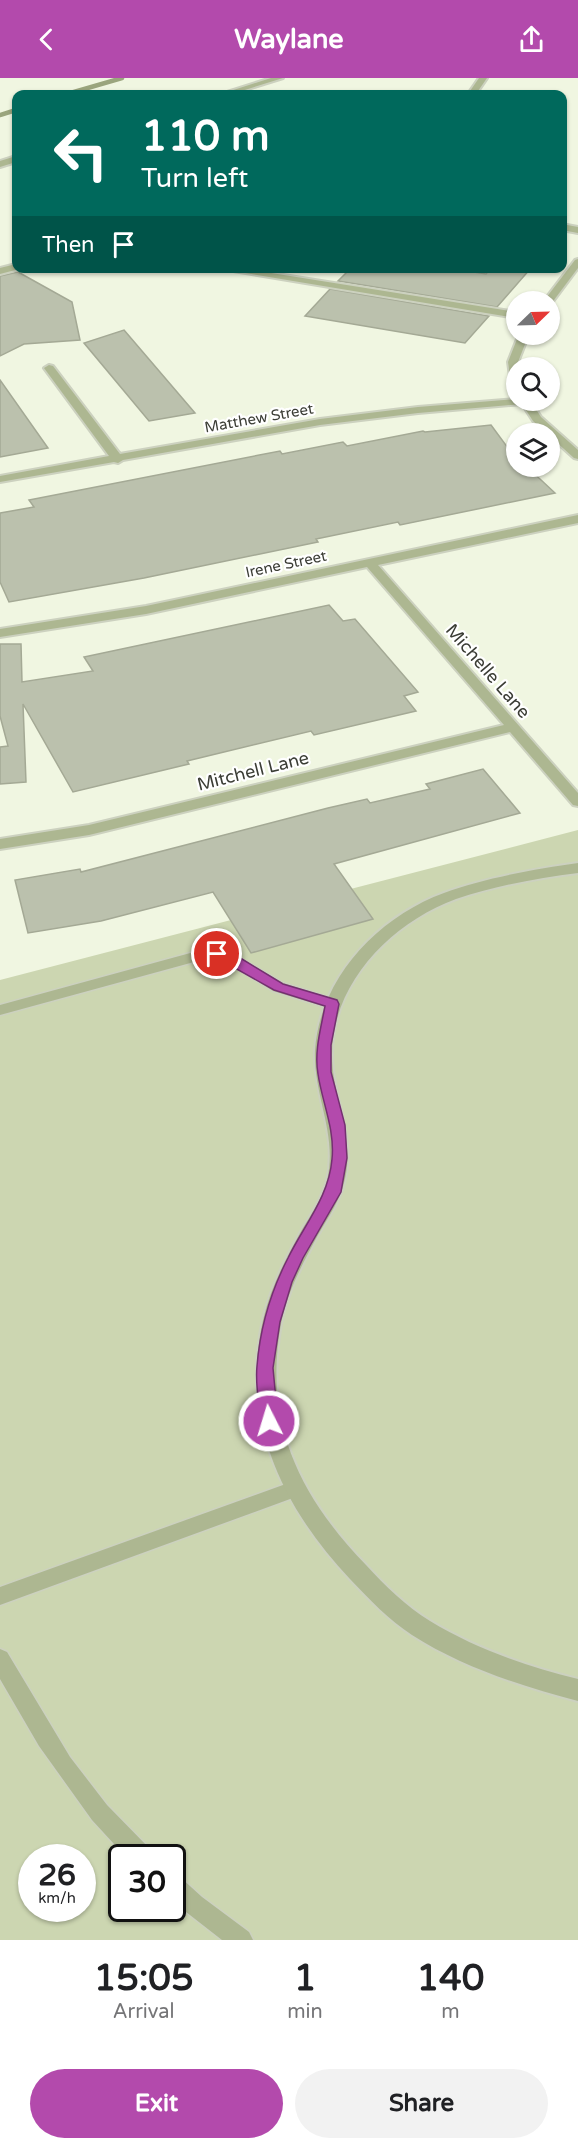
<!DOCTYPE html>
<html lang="en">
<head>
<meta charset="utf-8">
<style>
	body { margin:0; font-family:"Varela Round",sans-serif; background:#f2f2f2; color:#202124; height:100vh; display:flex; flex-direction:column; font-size:22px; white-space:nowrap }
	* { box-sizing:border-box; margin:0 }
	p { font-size:20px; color:#757577 }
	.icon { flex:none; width:33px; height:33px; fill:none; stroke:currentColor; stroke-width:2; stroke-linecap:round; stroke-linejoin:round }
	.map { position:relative; height:1862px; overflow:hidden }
	.panel { display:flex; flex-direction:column; background:#fff; flex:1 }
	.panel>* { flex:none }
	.banner { position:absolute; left:12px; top:12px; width:555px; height:183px; border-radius:12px; box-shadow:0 2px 4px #0004; background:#00695c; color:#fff; overflow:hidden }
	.needle { width:39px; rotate:67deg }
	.controls { position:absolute; left:506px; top:213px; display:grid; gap:12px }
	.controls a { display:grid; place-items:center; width:54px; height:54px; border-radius:50%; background:#fff; box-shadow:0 2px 4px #0004; font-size:30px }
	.speed { position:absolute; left:18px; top:1766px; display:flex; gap:12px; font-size:30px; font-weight:700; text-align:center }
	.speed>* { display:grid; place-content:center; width:78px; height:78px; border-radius:50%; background:#fff; box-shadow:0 2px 4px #0004; line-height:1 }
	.speed small { font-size:15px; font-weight:400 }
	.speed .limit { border:3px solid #111; border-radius:9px; background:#fff; color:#111 }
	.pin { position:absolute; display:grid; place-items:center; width:51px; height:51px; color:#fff; margin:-26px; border:3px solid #fff; border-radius:50%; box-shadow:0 2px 6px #0007 }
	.me { position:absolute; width:66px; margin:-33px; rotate:355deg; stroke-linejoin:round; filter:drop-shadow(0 0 4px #0008) }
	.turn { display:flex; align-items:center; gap:21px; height:126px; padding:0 30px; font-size:27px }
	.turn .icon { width:78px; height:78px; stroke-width:2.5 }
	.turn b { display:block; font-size:42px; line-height:51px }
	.then { display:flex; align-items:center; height:57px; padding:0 30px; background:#0003; gap:12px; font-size:22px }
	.eta { display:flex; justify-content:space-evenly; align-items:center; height:102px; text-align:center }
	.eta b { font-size:36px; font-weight:800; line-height:42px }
	.button { display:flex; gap:12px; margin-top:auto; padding:12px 30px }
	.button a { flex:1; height:69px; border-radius:36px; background:#b34aac; color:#fff; font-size:24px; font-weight:800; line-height:69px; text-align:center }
	.button a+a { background:#f2f2f2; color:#202124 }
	header { display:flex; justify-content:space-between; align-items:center; height:78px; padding:0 30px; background:#b34aac; color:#fff; font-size:27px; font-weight:800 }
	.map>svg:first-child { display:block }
</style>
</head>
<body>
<header><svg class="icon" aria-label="back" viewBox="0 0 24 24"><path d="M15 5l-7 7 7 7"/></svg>Waylane<svg class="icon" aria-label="share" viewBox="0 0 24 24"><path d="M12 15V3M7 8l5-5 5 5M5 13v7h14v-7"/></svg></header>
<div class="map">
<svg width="578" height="1862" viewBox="0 0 578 1862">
	<rect width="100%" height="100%" fill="#f0f6e1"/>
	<path fill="#ccd6b1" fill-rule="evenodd" d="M578,752V1862H0V902ZM32,1779H82V1830H32ZM122,1779H172V1830H122Z"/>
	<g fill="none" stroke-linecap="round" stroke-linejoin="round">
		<path stroke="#9aa57d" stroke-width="4.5" d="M67,16L122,0
			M0,37L16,32"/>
	</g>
	<path fill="#bbc1ad" stroke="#a4a995" stroke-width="1.5" d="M351,190H449L486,196L491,190H531L497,229L338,203Z
		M18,194L72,224L80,262L24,266L0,278V198Z
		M330,211L489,238L465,265L305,238Z
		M124,252L195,335L149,343L84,265Z
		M0,302L48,370L0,379Z
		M491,347L516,381V388H526L555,415L400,447L398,444L316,461L318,464L144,500L9,524L0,504V435L34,429L29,422L280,373L282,376L343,364L347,368L423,353L425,354Z
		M329,527L343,543L355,541L418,614L404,618L416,633L314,657L311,653L187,683L189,686L73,714L23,626L26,704L0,706V669L8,668L0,638V566H21L22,604L93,593L84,579Z
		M483,691L520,735L334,786L373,841L251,875L213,814L101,843L28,855L15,802L80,791L81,794L328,730L367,721L370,725L430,711L426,706Z"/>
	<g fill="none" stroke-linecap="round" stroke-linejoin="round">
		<g stroke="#ccd1bf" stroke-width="3">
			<path id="service" d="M217,871L242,881L283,905L337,922L339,926L332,931L273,913L232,887L216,881L194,884L0,937V927L194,874Z
				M294,1403L301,1405L304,1411L301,1417L0,1527V1509Z
				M0,1571L7,1574L70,1679L107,1727L150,1771L153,1779H126L92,1742L39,1668L0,1601Z
				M172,1796L180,1799L202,1819L249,1854L253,1862H222L172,1823Z"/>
		</g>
		<g stroke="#ccd1bf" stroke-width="4">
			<path id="minor" d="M271,0H283L232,16H221Z
				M479,0H487L476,16H468Z
				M16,78V84L0,89V83Z
				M562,146L578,149V155L562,152Z
				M578,181V190L551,226L543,224L575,182Z
				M16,186V190L19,191L0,196V190Z
				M215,190H240L516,234V240Z
				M519,256H529L518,284L519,290H516V308L511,305L508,284Z
				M49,287L53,288L120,376L320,341L418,329L516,321V322H530L541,339L578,372V381L574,380L533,343L522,326L418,335L320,347L123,382L118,385L114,384L0,404V398L109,378L44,290Z
				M578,437V445L378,487L578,715V728L573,727L510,654L89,757L0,771V761L89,747L504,647L367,489L146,536L0,559V551L146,528Z
				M578,785V795C538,800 494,808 456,821C391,845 332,905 332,977C332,1019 355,1058 345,1101C341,1121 329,1138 318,1157C303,1185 287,1214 281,1246C263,1343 299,1418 366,1487C385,1508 406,1528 430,1543C476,1571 526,1588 578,1601V1623C521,1608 462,1589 412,1557C389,1542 369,1521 350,1501C283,1430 240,1342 263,1242C270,1211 285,1182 300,1155C310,1138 322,1121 327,1102C338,1057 313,1017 315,972C320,900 378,839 444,815C484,800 536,791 578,785Z"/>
		</g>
		<use href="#service" fill="#adb791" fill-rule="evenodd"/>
		<use href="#minor" fill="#adb791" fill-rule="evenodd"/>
	</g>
	<path fill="#b34aac" stroke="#743070" stroke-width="1.5" d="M217,872L242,881L283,906L337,922L339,926L331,967V994L345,1047L347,1080L341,1114L303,1180L292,1204L280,1244L273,1290L278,1343L275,1348L269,1350L263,1348L261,1343C259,1325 255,1306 257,1288C260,1250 271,1213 288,1180C304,1147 329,1119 332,1081C335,1051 322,1024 318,996C314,973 321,950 325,928L274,912L210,876L212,873Z"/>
	<g text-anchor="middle" stroke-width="4.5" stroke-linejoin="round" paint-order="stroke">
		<g font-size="15" fill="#3b3d35" stroke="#fff">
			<text transform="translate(259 340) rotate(-10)" y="5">Matthew Street</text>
			<text transform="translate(286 486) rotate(-12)" y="5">Irene Street</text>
		</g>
		<g font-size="18" fill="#3b3d35" stroke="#fff">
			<text transform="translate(488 593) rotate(49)" y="6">Michelle Lane</text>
			<text transform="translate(253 693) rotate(-14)" y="6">Mitchell Lane</text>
		</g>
	</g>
</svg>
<div class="controls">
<a><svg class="needle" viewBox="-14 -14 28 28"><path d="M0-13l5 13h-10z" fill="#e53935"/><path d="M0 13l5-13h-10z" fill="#757577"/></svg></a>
<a><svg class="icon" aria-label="search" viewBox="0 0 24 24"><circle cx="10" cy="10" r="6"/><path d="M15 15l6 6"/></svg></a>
<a><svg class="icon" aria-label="layers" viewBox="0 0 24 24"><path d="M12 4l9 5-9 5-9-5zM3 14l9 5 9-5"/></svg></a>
</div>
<div class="speed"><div>26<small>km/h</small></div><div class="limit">30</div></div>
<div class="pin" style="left:217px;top:876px;background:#d93025"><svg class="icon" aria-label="arrive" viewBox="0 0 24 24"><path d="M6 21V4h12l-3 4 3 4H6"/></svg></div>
<svg class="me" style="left:269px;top:1343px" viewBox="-20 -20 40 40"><circle r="17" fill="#b34aac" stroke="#fff" stroke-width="3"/><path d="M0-11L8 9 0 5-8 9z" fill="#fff"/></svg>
<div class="banner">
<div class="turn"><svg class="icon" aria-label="left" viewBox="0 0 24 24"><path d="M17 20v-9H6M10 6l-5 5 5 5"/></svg><div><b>110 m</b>Turn left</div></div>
<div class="then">Then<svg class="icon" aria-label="arrive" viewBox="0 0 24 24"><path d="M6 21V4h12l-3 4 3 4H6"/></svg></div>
</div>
</div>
<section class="panel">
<div class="eta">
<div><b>15:05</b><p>Arrival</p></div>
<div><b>1</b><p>min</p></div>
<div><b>140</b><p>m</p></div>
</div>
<div class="button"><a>Exit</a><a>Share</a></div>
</section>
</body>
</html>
